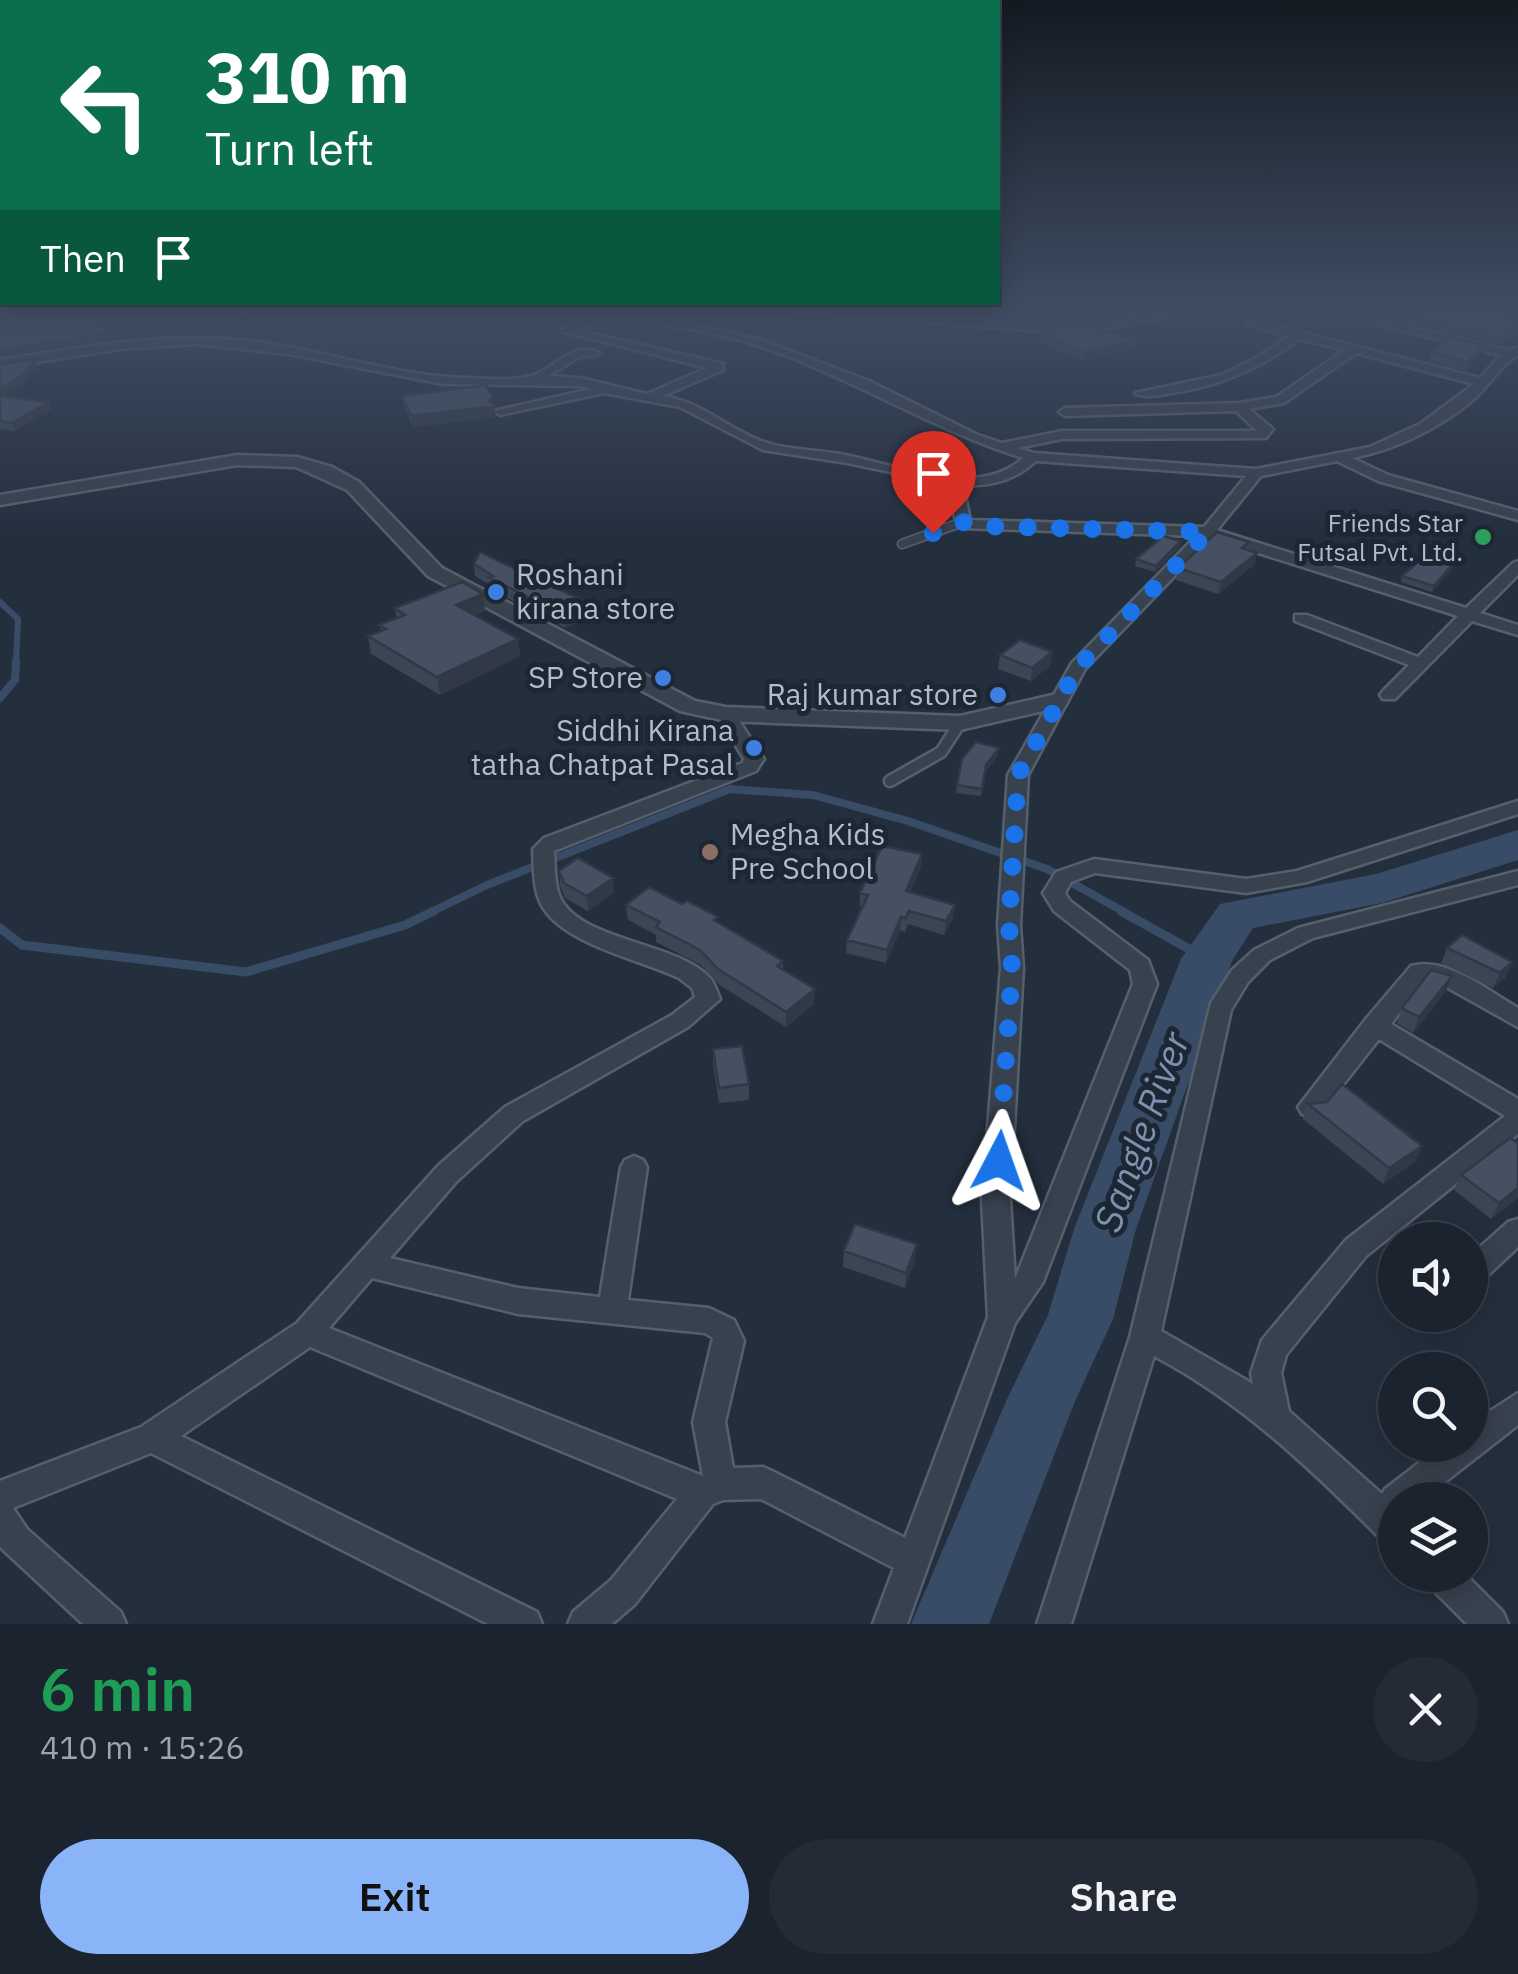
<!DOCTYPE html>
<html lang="en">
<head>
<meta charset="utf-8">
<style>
	body { margin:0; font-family:"IBM Plex Sans",sans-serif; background:#242b36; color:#f1f3f6; height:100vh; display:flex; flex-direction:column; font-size:38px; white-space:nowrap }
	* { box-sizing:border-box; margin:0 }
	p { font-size:32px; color:#a0a4aa }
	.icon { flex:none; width:55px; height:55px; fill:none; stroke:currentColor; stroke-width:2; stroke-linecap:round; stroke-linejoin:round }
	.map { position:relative; height:1624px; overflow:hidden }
	.side { display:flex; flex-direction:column; background:#1b232e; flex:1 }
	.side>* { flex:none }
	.top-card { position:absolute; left:0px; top:0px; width:1000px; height:305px; box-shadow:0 5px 25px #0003,0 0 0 2px #39404a; background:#0b6e4f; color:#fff; overflow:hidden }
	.buttons { position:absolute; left:1378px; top:1222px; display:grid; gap:20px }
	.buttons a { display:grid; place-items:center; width:110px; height:110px; border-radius:50%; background:#1b232e; box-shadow:0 5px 25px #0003,0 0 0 2px #39404a; font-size:50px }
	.pin { position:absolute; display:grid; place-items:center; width:85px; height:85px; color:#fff; margin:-102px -42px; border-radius:50% 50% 50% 0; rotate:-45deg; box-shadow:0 0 10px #0007 }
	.pin .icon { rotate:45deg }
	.me { position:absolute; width:110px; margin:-55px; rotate:4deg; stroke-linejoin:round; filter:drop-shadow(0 0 8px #0008) }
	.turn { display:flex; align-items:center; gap:35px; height:210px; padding:0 40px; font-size:45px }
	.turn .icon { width:130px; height:130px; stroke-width:2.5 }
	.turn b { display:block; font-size:70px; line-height:85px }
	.then { display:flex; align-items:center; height:95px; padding:0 40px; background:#0003; gap:20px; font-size:38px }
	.round { display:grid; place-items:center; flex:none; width:105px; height:105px; border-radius:52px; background:#242b36 }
	.head { display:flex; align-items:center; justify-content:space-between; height:170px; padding:0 40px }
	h1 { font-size:60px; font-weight:600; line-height:75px; color:#1e9e55 }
	.action { display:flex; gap:20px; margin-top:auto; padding:20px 40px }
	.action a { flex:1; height:115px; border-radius:60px; background:#8ab4f8; color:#111; font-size:40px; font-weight:600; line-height:115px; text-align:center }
	.action a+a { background:#242b36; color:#f1f3f6 }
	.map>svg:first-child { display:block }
</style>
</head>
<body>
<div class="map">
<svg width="1518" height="1624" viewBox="0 0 1518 1624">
	<rect width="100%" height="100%" fill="#242f3e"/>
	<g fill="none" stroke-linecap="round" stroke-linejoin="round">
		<path stroke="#394c67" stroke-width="6" d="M0,602L18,619L16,664"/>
		<path stroke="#394c67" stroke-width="8" d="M0,698L15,680L16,661
			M429,913L487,885L730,789L813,795L908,821L1047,869L1126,913"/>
		<path stroke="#394c67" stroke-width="9" d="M1121,911L1207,959
			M0,928L22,945L246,972L405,925L434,911"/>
		<path fill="#394c67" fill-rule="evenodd" d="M1518,830V860L1382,903L1253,928L1232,961L1136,1229L1113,1319L1075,1401L989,1624H911L1008,1397L1048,1315L1074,1229L1181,959L1220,904L1376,874Z"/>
		<g stroke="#565f6c" stroke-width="11">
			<path id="service-far1" d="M902,544L963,522"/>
		</g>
		<g stroke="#565f6c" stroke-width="15">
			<path id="service" d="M890,781L941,752L960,723"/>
		</g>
		<g stroke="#565f6c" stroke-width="5">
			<path id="minor" d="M233,309H246L233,317H225V313Z
				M597,309H616L759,339L869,381L978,435L1002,443L1062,431H1257L1236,411L1065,416L1059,412L1065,408L1239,403L1276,397L1345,350L1300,339C1260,368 1221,386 1172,393C1160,395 1145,399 1135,393L1221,375L1256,358L1289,336L1249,325L1247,323L1253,320L1480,378L1501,355L1376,324L1382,321L1509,350L1518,347V355C1499,366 1489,386 1473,400C1439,428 1396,450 1352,458L1388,475L1518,511V520L1378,481L1337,461L1261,476L1217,530L1466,608L1513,563L1518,561V575L1480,613L1518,625V635L1472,621L1395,699H1383L1380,695L1383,691L1409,665L1295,621V615H1307L1418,657L1458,616L1211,538L1085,669L1028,775L1020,925L1023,968L1010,1200L1015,1279L1133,984L1130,970L1054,911L1043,893L1056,872L1094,859L1246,879L1297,871L1518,801V814L1307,882L1246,893L1095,873L1071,882L1065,893L1070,901L1148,960L1157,984L1043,1282L1015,1323L907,1624H873L894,1568L761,1499L723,1500L713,1504L635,1604L612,1624H568L573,1612L611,1580L677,1499L310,1347L181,1436L537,1612L542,1624H488L151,1453L13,1508L27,1529L121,1612L126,1624H83L0,1547V1481L141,1427L297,1323L438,1166L505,1107L672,1015L695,997L692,988L679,978C639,959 562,944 541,904C533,888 534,867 533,849L544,838L742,763L744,759L717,714L726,709L732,710L764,759L756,771L554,851C555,865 554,884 560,897C579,941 677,942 710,978C715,984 717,992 720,999L688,1027L523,1121L456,1182L390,1258L518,1288L600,1297L621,1167L625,1160L634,1156L643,1160L647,1167L628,1300L709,1308L734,1320L744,1341L725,1422L733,1468L763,1467L774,1472L905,1538L988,1317L982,1200L1001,968L998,925L1008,775L1072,663L1196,536L963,528L956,522L948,484L847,463L763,450L680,407L604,393L500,415L494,411L591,389L580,386L443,384L289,354L196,344L120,349L0,368V360C86,346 171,331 258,342C328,351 399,377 470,378C488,379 513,381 531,376C554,370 573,339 599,353L597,355L579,357L549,376L580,378L647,394L707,368L561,331L598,311ZM610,314C657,324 708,330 753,344C847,374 930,429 1023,458C977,500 898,465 845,455C817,449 788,451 761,441C725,427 704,403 663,396L723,370V364L578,330ZM1356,353L1474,384L1420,424L1370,447L1256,469L1034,453L1017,448L1062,439L1266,438L1273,429L1249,409L1284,403ZM1036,461L1246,476L1204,527L970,520L963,485C991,487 1015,480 1036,461ZM372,1278L518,1314L705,1333L713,1338L693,1422L703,1476L329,1328Z
				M788,309H830L1079,328L1185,309H1206L1079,334L793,312Z
				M1501,309H1511L1518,316V326Z
				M1518,871V885L1313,938L1270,960L1248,982L1231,1010L1161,1331L1253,1384L1251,1373L1262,1340L1346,1240L1505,1116L1379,1039L1320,1114L1311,1117L1302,1114L1298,1107L1366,1019L1411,966C1447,956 1488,991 1518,1008V1027L1441,984L1424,981L1391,1024L1518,1099V1134L1366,1256L1286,1355L1281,1373L1289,1411L1382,1494L1385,1489L1442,1445H1470V1424L1518,1393V1425L1422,1500H1395V1545L1383,1541C1313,1471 1242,1402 1154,1356L1071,1624H1037L1130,1337L1211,1003L1232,970L1254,950L1298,928Z
				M1518,1219V1247L1484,1279L1470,1281V1256L1508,1222Z
				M1425,1575H1466L1503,1612L1508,1624H1467L1430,1587Z"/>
		</g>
		<g stroke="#565f6c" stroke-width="5">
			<path id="tertiary" d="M237,455L297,457L332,467L359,482L442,568L695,701L726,707L960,716L1057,694L1068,701L1065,706L960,730L726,721L680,711L428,576L347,490L296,467L237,465L0,505V495Z"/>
		</g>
		<use href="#service-far1" stroke="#38414e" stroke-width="8"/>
		<use href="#service" stroke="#38414e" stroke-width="10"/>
		<use href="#minor" fill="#38414e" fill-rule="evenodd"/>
		<use href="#tertiary" fill="#38414e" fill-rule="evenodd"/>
	</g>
	<path fill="#3b4654" d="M0,309H192L198,319L175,324L159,309L101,315L108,334L103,341L0,357Z
		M1402,316L1518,324V333L1500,344L1400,321Z
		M1039,334L1137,339L1135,347L1085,361L1038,342Z
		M1432,352L1482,354L1466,371L1430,361Z
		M35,359L37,366L24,383L5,395V396L49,402L51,410L14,431L0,429V364Z
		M402,396L492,397L496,417L413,427L404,406Z
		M1181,541L1179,548L1155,572L1135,566L1136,559Z
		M1249,542L1248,550L1255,564L1218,594L1176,580L1178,568Z
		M474,564L525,573L593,617L565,628L490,589V585L475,576Z
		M1451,570L1432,592L1401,582L1402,576Z
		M483,594L485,611L475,615L518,639L520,656L440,695L371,654L368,636L381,631L379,625L396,618L395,608Z
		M1052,652L1050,666L1031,681L998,669L1000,655Z
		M998,755L985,772L981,796L956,793L957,785Z
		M922,854L921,867L910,893L953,918L944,935L908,924L905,932L900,930L886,963L846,953L847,940L862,907L860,906V893Z
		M559,871L613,878L614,893L588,911L565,898L560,886Z
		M626,905L718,922L783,961V969L814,1004L786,1027L718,984L701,965L656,942V935L628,920Z
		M1462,935L1506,977L1493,988L1441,963L1447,948Z
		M1452,976L1446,991L1413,1033L1397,1023L1402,1008Z
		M713,1049L749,1084V1100L719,1103L713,1064Z
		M1308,1104L1416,1161L1383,1184L1303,1119Z
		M1518,1143V1198L1491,1219L1454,1190L1461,1175Z
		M844,1251L915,1260L905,1288L843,1267Z"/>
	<path fill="#303945" d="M97,309H159L99,316Z
		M196,312L198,319L175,324L173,317Z
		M106,327L108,334L103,341L0,357V350Z
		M1518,329V333L1500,344L1502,339Z
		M1137,339L1135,347L1085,361L1086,353Z
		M1485,345L1482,354L1466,371L1468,362Z
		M35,359L37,366L24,383L5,395L6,400L0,401V389Z
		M492,397L496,417L413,427L411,416L489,401Z
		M49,402L51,410L14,431L12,423Z
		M1181,541L1179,548L1155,572L1156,566Z
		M1257,553L1255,564L1218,594L1221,582Z
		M1453,564L1451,570L1432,592L1434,586Z
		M483,594L485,611L458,622L456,605Z
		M592,605L593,617L565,628L564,616Z
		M518,639L520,656L440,695L437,677Z
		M1052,652L1050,666L1031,681L1032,668Z
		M999,748L998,755L985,772L981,796L986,765Z
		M922,854L921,867L905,904L906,891Z
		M613,878L614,893L588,911L587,896Z
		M955,905L953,918L944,935L946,921Z
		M901,917L900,930L886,963L887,950Z
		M1512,962L1506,977L1493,988L1500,973Z
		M1452,976L1446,991L1413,1033L1419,1017Z
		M815,989L814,1004L786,1027V1012Z
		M1422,1146L1416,1161L1383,1184L1389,1168Z
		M1518,1188V1198L1491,1219L1499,1203Z
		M917,1244L915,1260L905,1288L906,1273Z"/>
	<path fill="#455162" stroke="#303945" stroke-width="2.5" d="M0,309H98L106,327L101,334L0,350Z
		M165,309H192L196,312L173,317Z
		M1418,309H1503L1518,324V329L1502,339L1402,316Z
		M1060,328H1092L1137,339L1086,353L1039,334Z
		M1449,337L1485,345L1468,362L1432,352Z
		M35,359L22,376L0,389V364Z
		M486,385L492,397L489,401L495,406L411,416L402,396Z
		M0,396L49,402L12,423L0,421Z
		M1217,532L1249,542L1242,548L1257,553L1221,582L1178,568Z
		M1163,536L1181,541L1156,566L1136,559Z
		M480,552L513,568L522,565L525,573L592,605L564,616L489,577L493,576L474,564Z
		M1425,556L1453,564L1434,586L1402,576Z
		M462,582L483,594L456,605L518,639L437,677L368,636L386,629L379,625L405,615L395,608Z
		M1020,640L1052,652L1032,668L1000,655Z
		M976,742L999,748L986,765L982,789L957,785L962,759Z
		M882,846L922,854L906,891L955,905L946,921L909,911L906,918L901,917L887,950L847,940L868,895L860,893Z
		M578,858L613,878L587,896L564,883L559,871Z
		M649,887L682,904L687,901L718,917L714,920L783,961L777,966L815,989L786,1012L718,969L700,950L656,927L660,922L626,905Z
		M1462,935L1512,962L1500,973L1447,948Z
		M1431,970L1452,976L1419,1017L1402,1008Z
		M742,1046L749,1084L719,1088L713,1049Z
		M1342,1084L1422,1146L1389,1168L1308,1104L1327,1102Z
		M1510,1138L1518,1143V1188L1499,1203L1461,1175Z
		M855,1224L917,1244L906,1273L844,1251Z"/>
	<linearGradient id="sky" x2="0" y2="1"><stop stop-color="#141a22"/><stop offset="0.58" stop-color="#3f4d63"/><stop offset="1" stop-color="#3f4d63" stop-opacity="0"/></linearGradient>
	<rect width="1518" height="536" fill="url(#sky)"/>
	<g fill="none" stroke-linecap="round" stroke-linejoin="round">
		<path stroke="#1a73e8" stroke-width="18" stroke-dasharray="0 32.4" d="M933,533L964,522L976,526L1208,532L1078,667L1018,775L1009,924L1012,968L999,1161"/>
	</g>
	<circle fill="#2e9e5b" stroke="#1d2633" stroke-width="4" cx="1483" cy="537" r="10"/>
	<g fill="#3f7fe0" stroke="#1d2633" stroke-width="4">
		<circle cx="496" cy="592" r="10"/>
		<circle cx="663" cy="678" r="10"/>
		<circle cx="998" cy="695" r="10"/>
		<circle cx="754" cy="748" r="10"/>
	</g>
	<circle fill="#8d6e63" stroke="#1d2633" stroke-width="4" cx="710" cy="852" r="10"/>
	<g text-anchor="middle" stroke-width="10" stroke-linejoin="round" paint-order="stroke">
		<g font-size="25" fill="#b4bcc9" stroke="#1d2633" text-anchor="end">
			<text x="1463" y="532">Friends Star<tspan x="1463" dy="29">Futsal Pvt. Ltd.</tspan></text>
		</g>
		<g font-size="30" fill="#b4bcc9" stroke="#1d2633" text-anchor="end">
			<text x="516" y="585" text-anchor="start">Roshani<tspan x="516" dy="34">kirana store</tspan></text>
			<text x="643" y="688">SP Store</text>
			<text x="978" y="705">Raj kumar store</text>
			<text x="734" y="741">Siddhi Kirana<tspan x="734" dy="34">tatha Chatpat Pasal</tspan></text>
			<text x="730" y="845" text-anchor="start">Megha Kids<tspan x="730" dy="34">Pre School</tspan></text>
		</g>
		<g font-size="38" font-style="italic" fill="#7c92b1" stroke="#1d2633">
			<text transform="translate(1142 1132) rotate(-70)" y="13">Sangle River</text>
		</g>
	</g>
</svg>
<div class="buttons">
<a><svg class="icon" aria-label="sound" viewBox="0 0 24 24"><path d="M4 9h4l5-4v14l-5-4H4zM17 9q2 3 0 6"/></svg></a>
<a><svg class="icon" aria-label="search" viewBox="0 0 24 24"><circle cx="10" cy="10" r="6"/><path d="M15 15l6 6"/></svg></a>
<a><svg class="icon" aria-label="layers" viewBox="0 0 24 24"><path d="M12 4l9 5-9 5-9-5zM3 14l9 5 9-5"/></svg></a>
</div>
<div class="pin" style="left:933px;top:533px;background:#d93025"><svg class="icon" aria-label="arrive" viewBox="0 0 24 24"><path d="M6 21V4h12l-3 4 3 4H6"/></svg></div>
<svg class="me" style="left:999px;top:1161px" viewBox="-20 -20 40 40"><path d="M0-17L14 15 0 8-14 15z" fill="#1a73e8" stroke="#fff" stroke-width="4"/></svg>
<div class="top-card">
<div class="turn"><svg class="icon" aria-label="left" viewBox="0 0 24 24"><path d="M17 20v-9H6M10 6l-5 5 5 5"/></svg><div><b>310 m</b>Turn left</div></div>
<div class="then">Then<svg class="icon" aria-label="arrive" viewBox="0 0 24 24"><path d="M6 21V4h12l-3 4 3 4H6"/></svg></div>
</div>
</div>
<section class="side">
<div class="head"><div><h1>6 min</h1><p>410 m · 15:26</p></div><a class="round"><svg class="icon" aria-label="close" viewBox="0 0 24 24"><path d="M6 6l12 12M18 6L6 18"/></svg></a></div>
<div class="action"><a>Exit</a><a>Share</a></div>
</section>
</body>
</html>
